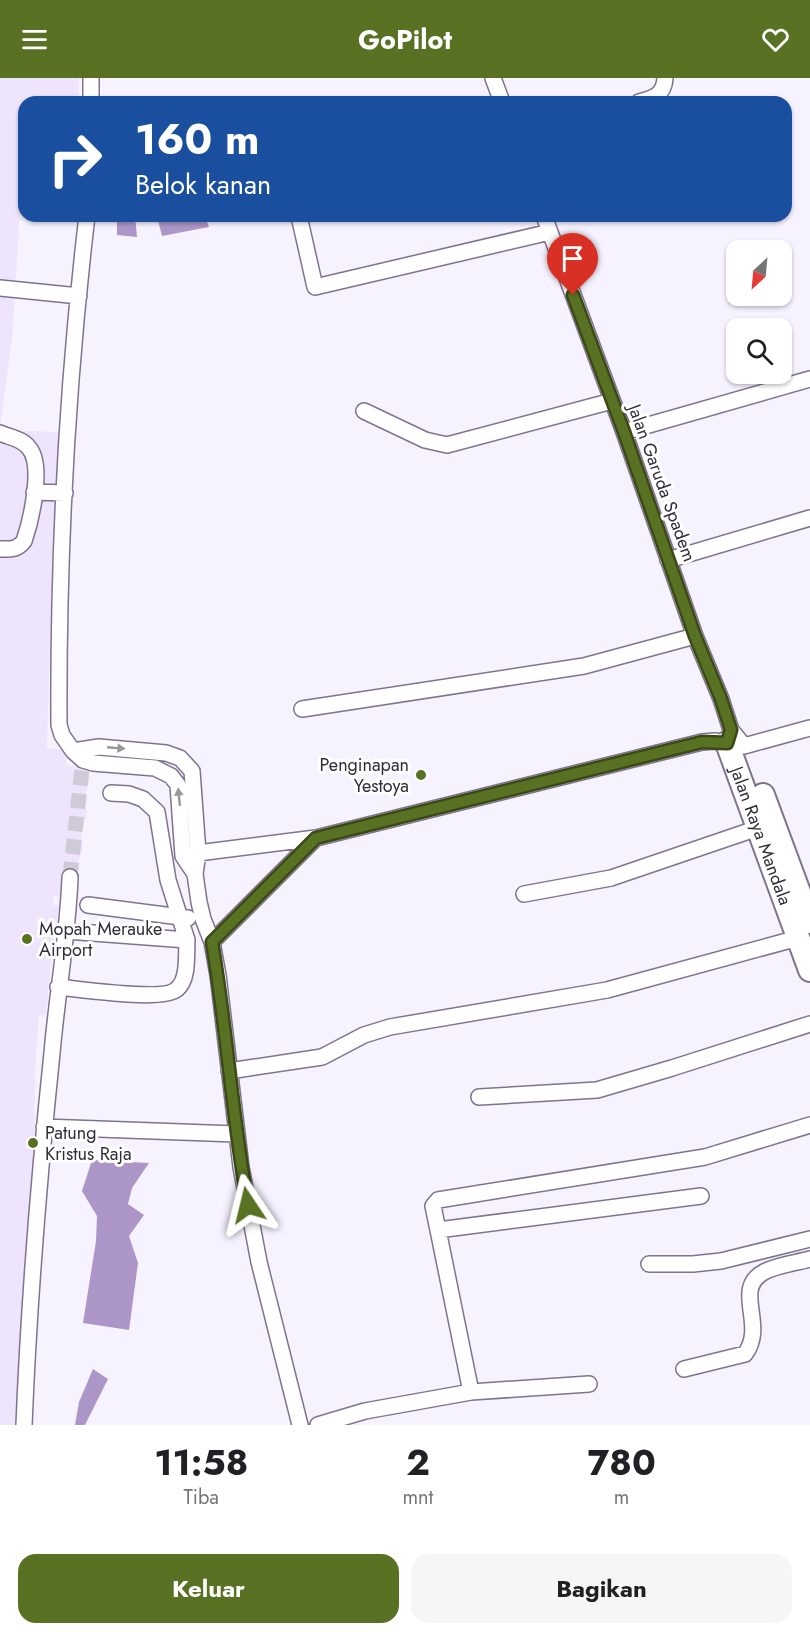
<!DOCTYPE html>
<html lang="id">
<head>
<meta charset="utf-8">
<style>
	body { margin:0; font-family:Jost,sans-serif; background:#f6f6f6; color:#202124; height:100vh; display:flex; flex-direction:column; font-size:22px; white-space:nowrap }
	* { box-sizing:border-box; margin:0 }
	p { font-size:20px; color:#757577 }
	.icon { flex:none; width:33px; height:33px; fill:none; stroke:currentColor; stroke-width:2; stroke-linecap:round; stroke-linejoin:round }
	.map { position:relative; height:1347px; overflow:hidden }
	.details { display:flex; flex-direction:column; background:#fff; flex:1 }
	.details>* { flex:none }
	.guide { position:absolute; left:18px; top:18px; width:774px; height:126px; border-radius:18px; box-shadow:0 2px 4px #0004; background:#1a4fa0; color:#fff; overflow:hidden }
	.needle { width:39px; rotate:206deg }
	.buttons { position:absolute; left:726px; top:162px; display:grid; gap:12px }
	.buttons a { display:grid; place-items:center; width:66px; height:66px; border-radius:12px; background:#fff; box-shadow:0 2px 4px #0004; font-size:30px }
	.pin { position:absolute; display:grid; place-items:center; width:51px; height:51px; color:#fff; margin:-62px -26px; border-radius:50% 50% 50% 0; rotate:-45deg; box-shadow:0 0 6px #0007 }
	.pin .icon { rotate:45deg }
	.me { position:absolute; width:66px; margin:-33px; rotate:350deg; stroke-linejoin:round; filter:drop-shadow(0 0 4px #0008) }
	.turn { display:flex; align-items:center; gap:21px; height:126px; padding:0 18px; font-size:27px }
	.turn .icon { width:78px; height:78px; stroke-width:2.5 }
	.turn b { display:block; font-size:42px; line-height:51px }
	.eta { display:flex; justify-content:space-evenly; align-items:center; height:102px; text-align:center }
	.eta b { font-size:36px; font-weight:700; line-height:42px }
	.cta { display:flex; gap:12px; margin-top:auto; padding:12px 18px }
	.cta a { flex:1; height:69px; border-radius:18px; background:#597122; color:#fff; font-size:24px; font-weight:700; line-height:69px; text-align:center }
	.cta a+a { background:#f6f6f6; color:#202124 }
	header { display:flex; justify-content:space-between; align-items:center; height:78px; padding:0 18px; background:#597122; color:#fff; font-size:27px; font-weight:700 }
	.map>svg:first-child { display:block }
</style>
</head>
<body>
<header><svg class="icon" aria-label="menu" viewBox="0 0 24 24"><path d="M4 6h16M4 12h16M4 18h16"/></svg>GoPilot<svg class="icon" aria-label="heart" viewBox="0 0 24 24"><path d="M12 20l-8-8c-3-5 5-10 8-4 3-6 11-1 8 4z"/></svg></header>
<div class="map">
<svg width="810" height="1347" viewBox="0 0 810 1347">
	<rect width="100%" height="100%" fill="#f7f2ff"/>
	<path fill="#eee4fb" d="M0,0H79L78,24H24V70L12,261L0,350Z
		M0,352L60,354L52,484L47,670L66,672V687L83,689L86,691L90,702L84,720L87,736L81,754L83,769L76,790L78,800H76L63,820L54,818L53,827L59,828L57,843H55L46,937H39L35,993L34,1086L15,1347H0Z"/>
	<path fill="#ac96c8" d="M117,138H135L137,159L117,157Z
		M157,138H205L209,149L162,158Z
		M92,1082L149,1085L132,1110L128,1126L144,1137L129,1158L138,1185L129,1252L83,1245L96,1163L97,1138L82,1113Z
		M93,1291L108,1301L85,1347H75L79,1324Z"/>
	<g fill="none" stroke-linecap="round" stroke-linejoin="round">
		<path stroke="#cfcad7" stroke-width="15" stroke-dasharray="15 8" stroke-linecap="butt" d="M70,799L82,690"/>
		<g stroke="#7f738f" stroke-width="18">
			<path id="minor" d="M91,0V24
				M493,0L502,24
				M639,24C654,20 664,17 665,0
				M299,138L315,209L550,154
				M544,138L624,354L695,558L721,621L731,652L744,668
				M0,210L79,218
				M364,333L425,362L447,367L612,323
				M624,354L810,301
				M0,355C9,359 23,361 29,370C44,387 31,443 24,463C17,472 11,471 0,471
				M34,414L65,415
				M668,482L810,440
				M302,631L584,588L695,558
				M73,673L62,657L59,647C58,478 67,306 87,138
				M190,776L316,760L702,664L714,663L744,668L810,650
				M195,796L183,778L178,707L171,698L155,690L93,685L83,682L73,673L99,669L166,675L180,680L192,693L198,775L195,796L199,824L203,841L212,864L218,897L241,1089L259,1184L300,1347
				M524,816L611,800L758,750
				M88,827L188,840
				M66,853L187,862L168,802L157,734L143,721L129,716L111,715
				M212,864L316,760
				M58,909C79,911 164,924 177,911C189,901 186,876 187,862
				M229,993L322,979L364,957L390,949L607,912L798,860
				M479,1019L597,1012L672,990L810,946
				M44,1049L236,1056
				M701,1118L438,1152L433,1128L438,1122L705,1079L810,1047
				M438,1152L471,1314
				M649,1186H693L721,1183L810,1161
				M684,1291L745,1276C767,1247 732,1211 764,1194C777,1187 796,1185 810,1181
				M24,1347C29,1223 39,1099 52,975C57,916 68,858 70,799
				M318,1347L365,1333L471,1314L589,1306"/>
		</g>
		<g stroke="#7f738f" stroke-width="26">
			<g id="highway">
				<path id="s1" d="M727,665L810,892"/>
				<path d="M763,717L810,844"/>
			</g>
		</g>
		<use href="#minor" stroke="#fff" stroke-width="15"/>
		<use href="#highway" stroke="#fff" stroke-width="22"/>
	</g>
	<defs><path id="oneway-solid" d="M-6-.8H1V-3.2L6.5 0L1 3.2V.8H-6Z" transform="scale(1.5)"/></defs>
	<g fill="#98969c">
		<use href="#oneway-solid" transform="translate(116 670) rotate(5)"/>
		<use href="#oneway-solid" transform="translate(179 719) rotate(-96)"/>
	</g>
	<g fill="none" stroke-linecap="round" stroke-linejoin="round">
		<g stroke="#3a4916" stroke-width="15">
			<path id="route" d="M248,1127C232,1040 227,951 212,864L316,760L702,664L727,665L731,652L721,621L695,558L624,354L573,217"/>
		</g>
		<use href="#route" stroke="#597122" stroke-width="10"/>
	</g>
	<g fill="#597122" stroke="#fff" stroke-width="2">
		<circle cx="421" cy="697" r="6"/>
		<circle cx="27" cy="861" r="6"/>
		<circle cx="33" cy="1065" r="6"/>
	</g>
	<g text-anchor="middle" stroke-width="6" stroke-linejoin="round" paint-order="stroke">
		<g font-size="18" fill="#312c38" stroke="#fff">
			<text transform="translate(662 405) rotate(70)" y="6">Jalan Garuda Spadem</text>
			<text dy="6" stroke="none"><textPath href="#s1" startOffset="99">Jalan Raya Mandala</textPath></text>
		</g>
		<g font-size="18" fill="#312c38" stroke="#fff" text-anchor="start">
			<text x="409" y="693" text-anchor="end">Penginapan<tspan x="409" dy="21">Yestoya</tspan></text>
			<text x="39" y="857">Mopah Merauke<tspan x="39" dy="21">Airport</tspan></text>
			<text x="45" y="1061">Patung<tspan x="45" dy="21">Kristus Raja</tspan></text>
		</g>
	</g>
</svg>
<div class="buttons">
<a><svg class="needle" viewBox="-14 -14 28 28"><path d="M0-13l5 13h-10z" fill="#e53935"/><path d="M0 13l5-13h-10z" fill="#757577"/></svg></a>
<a><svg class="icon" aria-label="search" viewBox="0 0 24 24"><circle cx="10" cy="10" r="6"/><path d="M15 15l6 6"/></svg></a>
</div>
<div class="pin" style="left:573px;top:217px;background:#d93025"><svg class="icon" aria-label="arrive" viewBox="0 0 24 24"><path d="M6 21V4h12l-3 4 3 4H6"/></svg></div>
<svg class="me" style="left:248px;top:1127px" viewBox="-20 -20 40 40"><path d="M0-17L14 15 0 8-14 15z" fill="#597122" stroke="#fff" stroke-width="4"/></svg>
<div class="guide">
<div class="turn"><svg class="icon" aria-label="right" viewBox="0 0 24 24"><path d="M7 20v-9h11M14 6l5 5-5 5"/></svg><div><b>160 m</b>Belok kanan</div></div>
</div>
</div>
<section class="details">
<div class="eta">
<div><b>11:58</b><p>Tiba</p></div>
<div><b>2</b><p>mnt</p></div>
<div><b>780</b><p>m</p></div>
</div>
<div class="cta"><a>Keluar</a><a>Bagikan</a></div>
</section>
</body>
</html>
